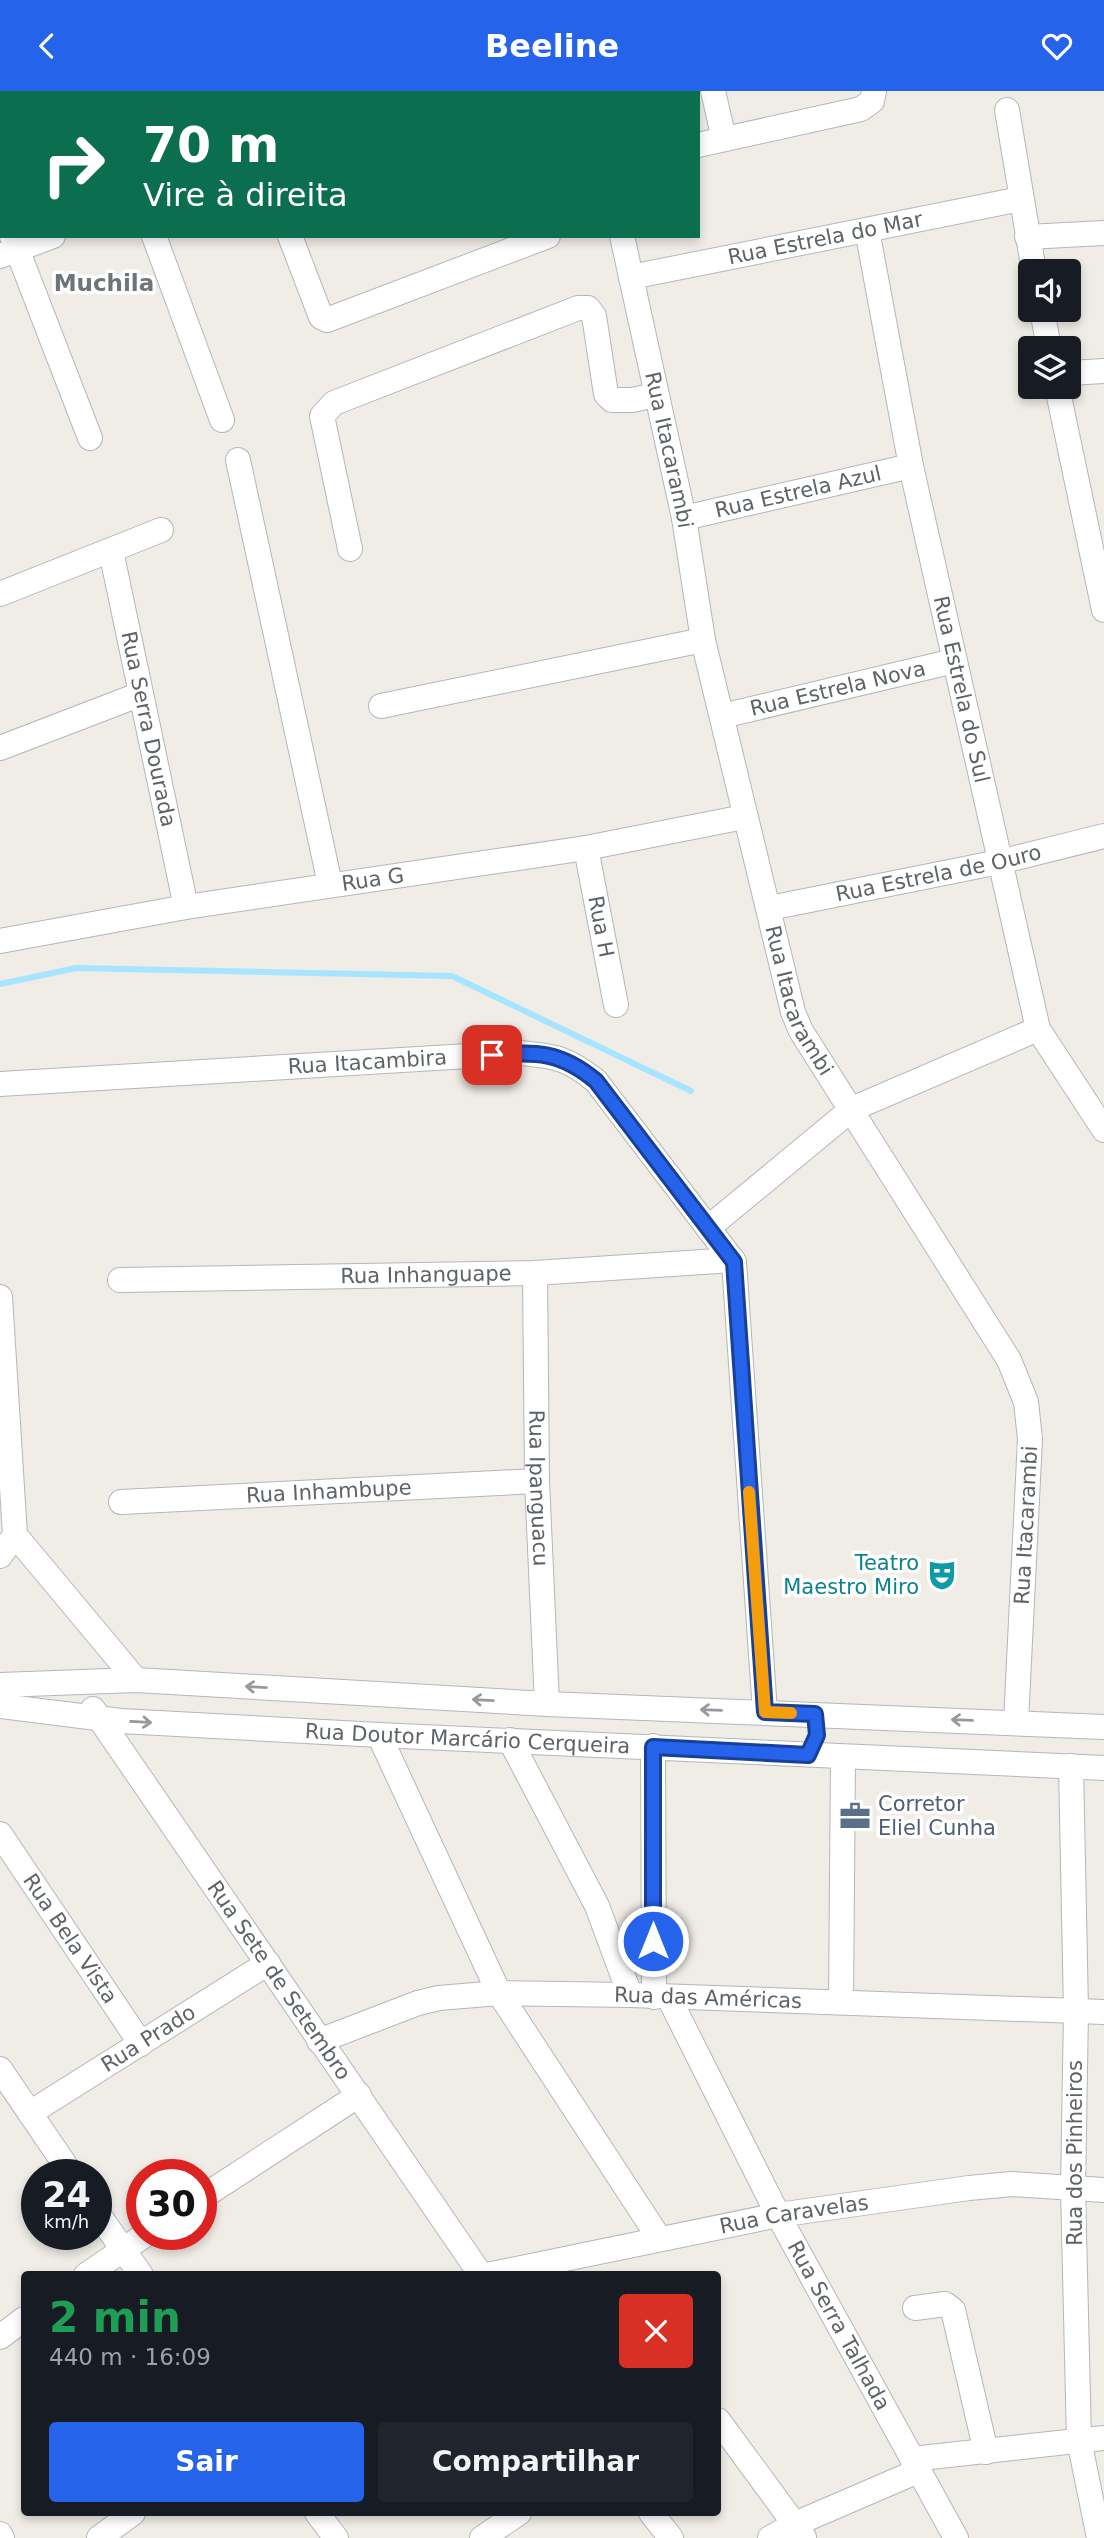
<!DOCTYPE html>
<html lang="pt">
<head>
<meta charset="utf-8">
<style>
	body { margin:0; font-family:"DejaVu Sans",sans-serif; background:#20242c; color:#f1f3f6; height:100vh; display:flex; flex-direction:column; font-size:26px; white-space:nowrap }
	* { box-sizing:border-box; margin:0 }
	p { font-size:23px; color:#9ea1a6 }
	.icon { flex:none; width:38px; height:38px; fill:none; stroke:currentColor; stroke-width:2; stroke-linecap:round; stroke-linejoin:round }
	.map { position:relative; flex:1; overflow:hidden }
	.panel { position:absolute; left:21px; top:2180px; width:700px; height:245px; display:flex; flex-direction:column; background:#171b24; border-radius:7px; box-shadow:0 4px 10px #0003 }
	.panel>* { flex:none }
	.banner { position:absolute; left:0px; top:0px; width:700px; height:147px; box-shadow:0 4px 10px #0003; background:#0b6e4f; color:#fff; overflow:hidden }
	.controls { position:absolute; left:1018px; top:168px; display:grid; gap:14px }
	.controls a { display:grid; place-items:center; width:63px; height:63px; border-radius:7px; background:#171b24; box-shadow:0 4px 10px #0003; font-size:35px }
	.speed { position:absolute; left:21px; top:2068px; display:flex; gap:14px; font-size:35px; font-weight:700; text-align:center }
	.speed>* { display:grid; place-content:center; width:91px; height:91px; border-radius:50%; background:#171b24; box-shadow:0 4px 10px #0003; line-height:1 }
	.speed small { font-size:18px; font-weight:400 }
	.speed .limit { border:10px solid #d22; background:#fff; color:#111 }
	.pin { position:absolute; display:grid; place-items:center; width:60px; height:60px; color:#fff; margin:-30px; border-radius:14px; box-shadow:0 4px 10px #0006 }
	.me { position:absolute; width:77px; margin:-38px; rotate:0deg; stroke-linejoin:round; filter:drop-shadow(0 0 5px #0008) }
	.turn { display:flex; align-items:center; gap:24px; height:147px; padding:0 28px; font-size:32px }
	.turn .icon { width:91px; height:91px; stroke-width:2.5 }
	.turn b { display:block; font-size:49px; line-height:60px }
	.round { display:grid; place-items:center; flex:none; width:74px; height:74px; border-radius:7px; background:#20242c }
	.head { display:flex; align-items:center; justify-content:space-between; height:119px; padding:0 28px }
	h1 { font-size:42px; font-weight:800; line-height:52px; color:#1e9e55 }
	.primary-button { display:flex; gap:14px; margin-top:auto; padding:14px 28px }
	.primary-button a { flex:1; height:80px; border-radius:7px; background:#2563eb; color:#fff; font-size:28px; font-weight:800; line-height:80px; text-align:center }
	.primary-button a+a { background:#20242c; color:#f1f3f6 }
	header { display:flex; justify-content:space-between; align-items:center; height:91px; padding:0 28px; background:#2563eb; color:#fff; font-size:32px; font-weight:800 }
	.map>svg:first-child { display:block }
</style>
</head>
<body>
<header><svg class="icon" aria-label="back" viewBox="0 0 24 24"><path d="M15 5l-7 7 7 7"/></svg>Beeline<svg class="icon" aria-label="heart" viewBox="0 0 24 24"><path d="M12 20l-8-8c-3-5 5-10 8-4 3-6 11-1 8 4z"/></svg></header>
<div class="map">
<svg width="1104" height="2447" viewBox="0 0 1104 2447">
	<rect width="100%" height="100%" fill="#f0ece6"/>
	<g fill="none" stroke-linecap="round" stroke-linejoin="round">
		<path stroke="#a7e4ff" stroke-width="6" d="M0,893L76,877L452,885L691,1000"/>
		<g stroke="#b3b7bb" stroke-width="26">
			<g id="minor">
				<path d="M98,0V2"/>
				<path d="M234,0L235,2"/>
				<path d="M539,0V2"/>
				<path d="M713,0L724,48"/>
				<path d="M426,2L430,0"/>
				<path d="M1007,19L1034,180"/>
				<path d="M698,54L861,18L872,10L874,0"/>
				<path d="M0,112L2,117"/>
				<path id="s1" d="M867,139L911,375L1038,938L1104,1039"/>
				<path d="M12,145L90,347"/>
				<path d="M154,145L222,329"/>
				<path d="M290,145L321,226L327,229L548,145"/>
				<path id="s2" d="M622,145L684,427L703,549L793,921L801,940L1009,1269L1026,1311L1030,1348L1016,1631"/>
				<path d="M1027,146L1104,142"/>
				<path d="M0,165L53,145"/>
				<path id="s3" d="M631,186L1021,108"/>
				<path d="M1042,219L1049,257"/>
				<path d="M1069,282L1104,280"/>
				<path d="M1057,296L1104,519"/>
				<path d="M238,369L330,793"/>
				<path id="s4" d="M684,427L911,375"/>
				<path d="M350,458L322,325L334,312L578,217H588L594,225L606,303L612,309H632L656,304"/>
				<path id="s5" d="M111,460L186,816"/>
				<path d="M0,503L161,439"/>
				<path d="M381,615L703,549"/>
				<path id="s6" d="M722,625L954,570"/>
				<path d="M0,657L141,603"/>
				<path id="s7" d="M586,757L616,914"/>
				<path id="s8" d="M770,817L999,771L1104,745"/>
				<path id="s9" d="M0,850L186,816L586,757L744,726"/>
				<path id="s10" d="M0,993L520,962C556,965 567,967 596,990L734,1171L765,1621"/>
				<path d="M708,1137L852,1018L1038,938"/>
				<path id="s11" d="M535,1182L537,1390L547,1613"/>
				<path id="s12" d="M120,1189L535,1182L733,1169"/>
				<path d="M0,1206L15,1444"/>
				<path id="s13" d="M121,1411L537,1390"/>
				<path d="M0,1465L15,1444L136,1589"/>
				<path d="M0,1594L136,1589L547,1613L1104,1636"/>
				<path id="s14" d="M0,1615L121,1630L379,1644L1104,1677"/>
				<path id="s15" d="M93,1618L481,2184"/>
				<path d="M379,1644L499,1902L659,2147"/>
				<path d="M510,1649L597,1815L630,1904"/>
				<path d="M653,1655L654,1906"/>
				<path d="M1071,1675L1076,1920L1073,2098L1079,2349L1099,2447"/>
				<path id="s16" d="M0,1743L141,1953"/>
				<path id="s17" d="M669,1907L778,2124L956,2447"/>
				<path d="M841,1911L843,1667"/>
				<path id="s18" d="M319,1950L418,1912L439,1907L499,1902L630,1904L1104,1921"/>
				<path d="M0,1978L72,2084"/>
				<path id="s19" d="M30,2022L268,1872"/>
				<path d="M201,2107L359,2004"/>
				<path d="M96,2120L141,2184"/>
				<path d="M86,2184L145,2144"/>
				<path id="s20" d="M487,2184L778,2124L969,2097L1012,2093L1104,2099"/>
				<path d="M915,2217L945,2213L953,2219L986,2361"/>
				<path d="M0,2246L24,2228"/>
				<path d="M718,2329L804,2446"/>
				<path d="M912,2368L1104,2347"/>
				<path d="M317,2422L336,2447"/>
				<path d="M651,2422L671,2447"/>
				<path d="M0,2443L2,2447"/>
				<path d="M99,2447L133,2422"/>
				<path d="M482,2447L519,2422"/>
				<path d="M770,2447L795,2433L918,2380"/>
			</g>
		</g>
		<use href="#minor" stroke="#fff" stroke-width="24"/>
	</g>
	<defs><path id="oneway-shaft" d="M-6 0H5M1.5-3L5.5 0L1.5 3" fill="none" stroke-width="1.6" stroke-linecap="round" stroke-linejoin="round" transform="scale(1.75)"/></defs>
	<g stroke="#969a9c">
		<use href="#oneway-shaft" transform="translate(256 1596) rotate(-177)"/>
		<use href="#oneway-shaft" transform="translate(483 1609) rotate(-177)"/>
		<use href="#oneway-shaft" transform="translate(711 1619) rotate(-178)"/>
		<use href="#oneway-shaft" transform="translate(962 1629) rotate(-178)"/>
		<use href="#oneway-shaft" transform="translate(141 1631) rotate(3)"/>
	</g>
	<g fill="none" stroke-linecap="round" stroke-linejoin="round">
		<g stroke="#184099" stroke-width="18">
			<path id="route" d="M492,964C537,961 560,960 596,990L734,1171L765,1621L815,1623L817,1644L808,1664L653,1656V1850"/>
		</g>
		<use href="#route" stroke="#2563eb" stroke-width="12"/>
		<path stroke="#f59e0b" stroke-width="12" d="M749,1401L765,1621L791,1622"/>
	</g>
	<defs>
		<g id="theatre-bare" transform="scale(2.415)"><path d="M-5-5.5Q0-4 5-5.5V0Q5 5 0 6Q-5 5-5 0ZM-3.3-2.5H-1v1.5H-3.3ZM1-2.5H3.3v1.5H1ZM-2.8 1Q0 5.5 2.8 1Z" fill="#0f9aa8" stroke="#fff" stroke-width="2.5" paint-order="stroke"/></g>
		<g id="office-bare" transform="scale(2.415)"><path d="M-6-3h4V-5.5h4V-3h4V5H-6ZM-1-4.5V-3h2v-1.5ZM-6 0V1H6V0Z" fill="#5c6f8a" stroke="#fff" stroke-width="2.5" paint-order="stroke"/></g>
	</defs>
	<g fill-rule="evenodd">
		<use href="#theatre-bare" x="942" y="1484"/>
		<use href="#office-bare" x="855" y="1725"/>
	</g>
	<g text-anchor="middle" stroke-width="7" stroke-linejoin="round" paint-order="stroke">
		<g font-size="21" fill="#5d6366" stroke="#fff">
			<text dy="7" stroke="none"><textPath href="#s3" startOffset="198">Rua Estrela do Mar</textPath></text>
			<text dy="7" stroke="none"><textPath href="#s2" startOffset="219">Rua Itacarambi</textPath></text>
			<text dy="7" stroke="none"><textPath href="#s4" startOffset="117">Rua Estrela Azul</textPath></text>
			<text dy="7" stroke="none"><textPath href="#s6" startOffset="119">Rua Estrela Nova</textPath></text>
			<text dy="7" stroke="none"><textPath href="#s1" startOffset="469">Rua Estrela do Sul</textPath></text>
			<text dy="7" stroke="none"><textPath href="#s5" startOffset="182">Rua Serra Dourada</textPath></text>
			<text dy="7" stroke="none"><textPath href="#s8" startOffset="172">Rua Estrela de Ouro</textPath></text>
			<text dy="7" stroke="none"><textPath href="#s9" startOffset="378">Rua G</textPath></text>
			<text dy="7" stroke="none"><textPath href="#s7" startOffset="80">Rua H</textPath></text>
			<text dy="7" stroke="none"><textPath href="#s2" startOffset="786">Rua Itacarambi</textPath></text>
			<text dy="7" stroke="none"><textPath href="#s10" startOffset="368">Rua Itacambira</textPath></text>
			<text dy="7" stroke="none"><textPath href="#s12" startOffset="306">Rua Inhanguape</textPath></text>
			<text dy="7" stroke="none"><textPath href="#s11" startOffset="215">Rua Ipanguacu</textPath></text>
			<text dy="7" stroke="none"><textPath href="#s13" startOffset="208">Rua Inhambupe</textPath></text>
			<text transform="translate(1026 1434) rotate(-87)" y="7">Rua Itacarambi</text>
			<text dy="7" stroke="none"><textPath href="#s14" startOffset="469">Rua Doutor Marcário Cerqueira</textPath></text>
			<text dy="7" stroke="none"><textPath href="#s16" startOffset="126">Rua Bela Vista</textPath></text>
			<text dy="7" stroke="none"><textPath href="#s15" startOffset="329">Rua Sete de Setembro</textPath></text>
			<text dy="7" stroke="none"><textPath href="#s18" startOffset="397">Rua das Américas</textPath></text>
			<text dy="7" stroke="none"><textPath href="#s19" startOffset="140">Rua Prado</textPath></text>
			<text transform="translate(1075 2062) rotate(-90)" y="7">Rua dos Pinheiros</text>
			<text dy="7" stroke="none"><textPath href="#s20" startOffset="313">Rua Caravelas</textPath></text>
			<text dy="7" stroke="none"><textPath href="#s17" startOffset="369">Rua Serra Talhada</textPath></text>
		</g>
		<g font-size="21" fill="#0d838f" stroke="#fff" text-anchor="end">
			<text x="919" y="1479">Teatro<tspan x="919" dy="24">Maestro Miro</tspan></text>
		</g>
		<g font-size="21" fill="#4e5e75" stroke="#fff" text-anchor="start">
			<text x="878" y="1720">Corretor<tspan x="878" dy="24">Eliel Cunha</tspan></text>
		</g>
		<g font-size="23" font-weight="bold" fill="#6e7579" stroke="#fff">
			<text x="104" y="200">Muchila</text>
		</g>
	</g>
</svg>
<div class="controls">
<a><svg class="icon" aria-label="sound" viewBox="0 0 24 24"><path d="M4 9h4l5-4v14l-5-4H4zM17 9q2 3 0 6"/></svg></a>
<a><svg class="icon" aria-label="layers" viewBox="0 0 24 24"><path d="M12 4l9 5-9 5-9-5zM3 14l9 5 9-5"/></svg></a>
</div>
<div class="speed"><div>24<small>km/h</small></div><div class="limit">30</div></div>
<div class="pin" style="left:492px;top:964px;background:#d93025"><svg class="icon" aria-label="arrive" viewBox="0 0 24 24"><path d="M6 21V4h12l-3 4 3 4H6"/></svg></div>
<svg class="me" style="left:653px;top:1850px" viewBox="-20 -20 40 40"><circle r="17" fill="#2563eb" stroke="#fff" stroke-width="3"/><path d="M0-11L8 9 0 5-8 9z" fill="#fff"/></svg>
<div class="banner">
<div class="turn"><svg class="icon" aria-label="right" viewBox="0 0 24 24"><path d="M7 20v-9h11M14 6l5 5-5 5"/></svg><div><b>70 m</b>Vire à direita</div></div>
</div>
<section class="panel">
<div class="head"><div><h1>2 min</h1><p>440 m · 16:09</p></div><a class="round" style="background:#d93025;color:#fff"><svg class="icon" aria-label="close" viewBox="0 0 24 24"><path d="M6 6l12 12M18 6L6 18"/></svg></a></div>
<div class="primary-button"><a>Sair</a><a>Compartilhar</a></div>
</section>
</div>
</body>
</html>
